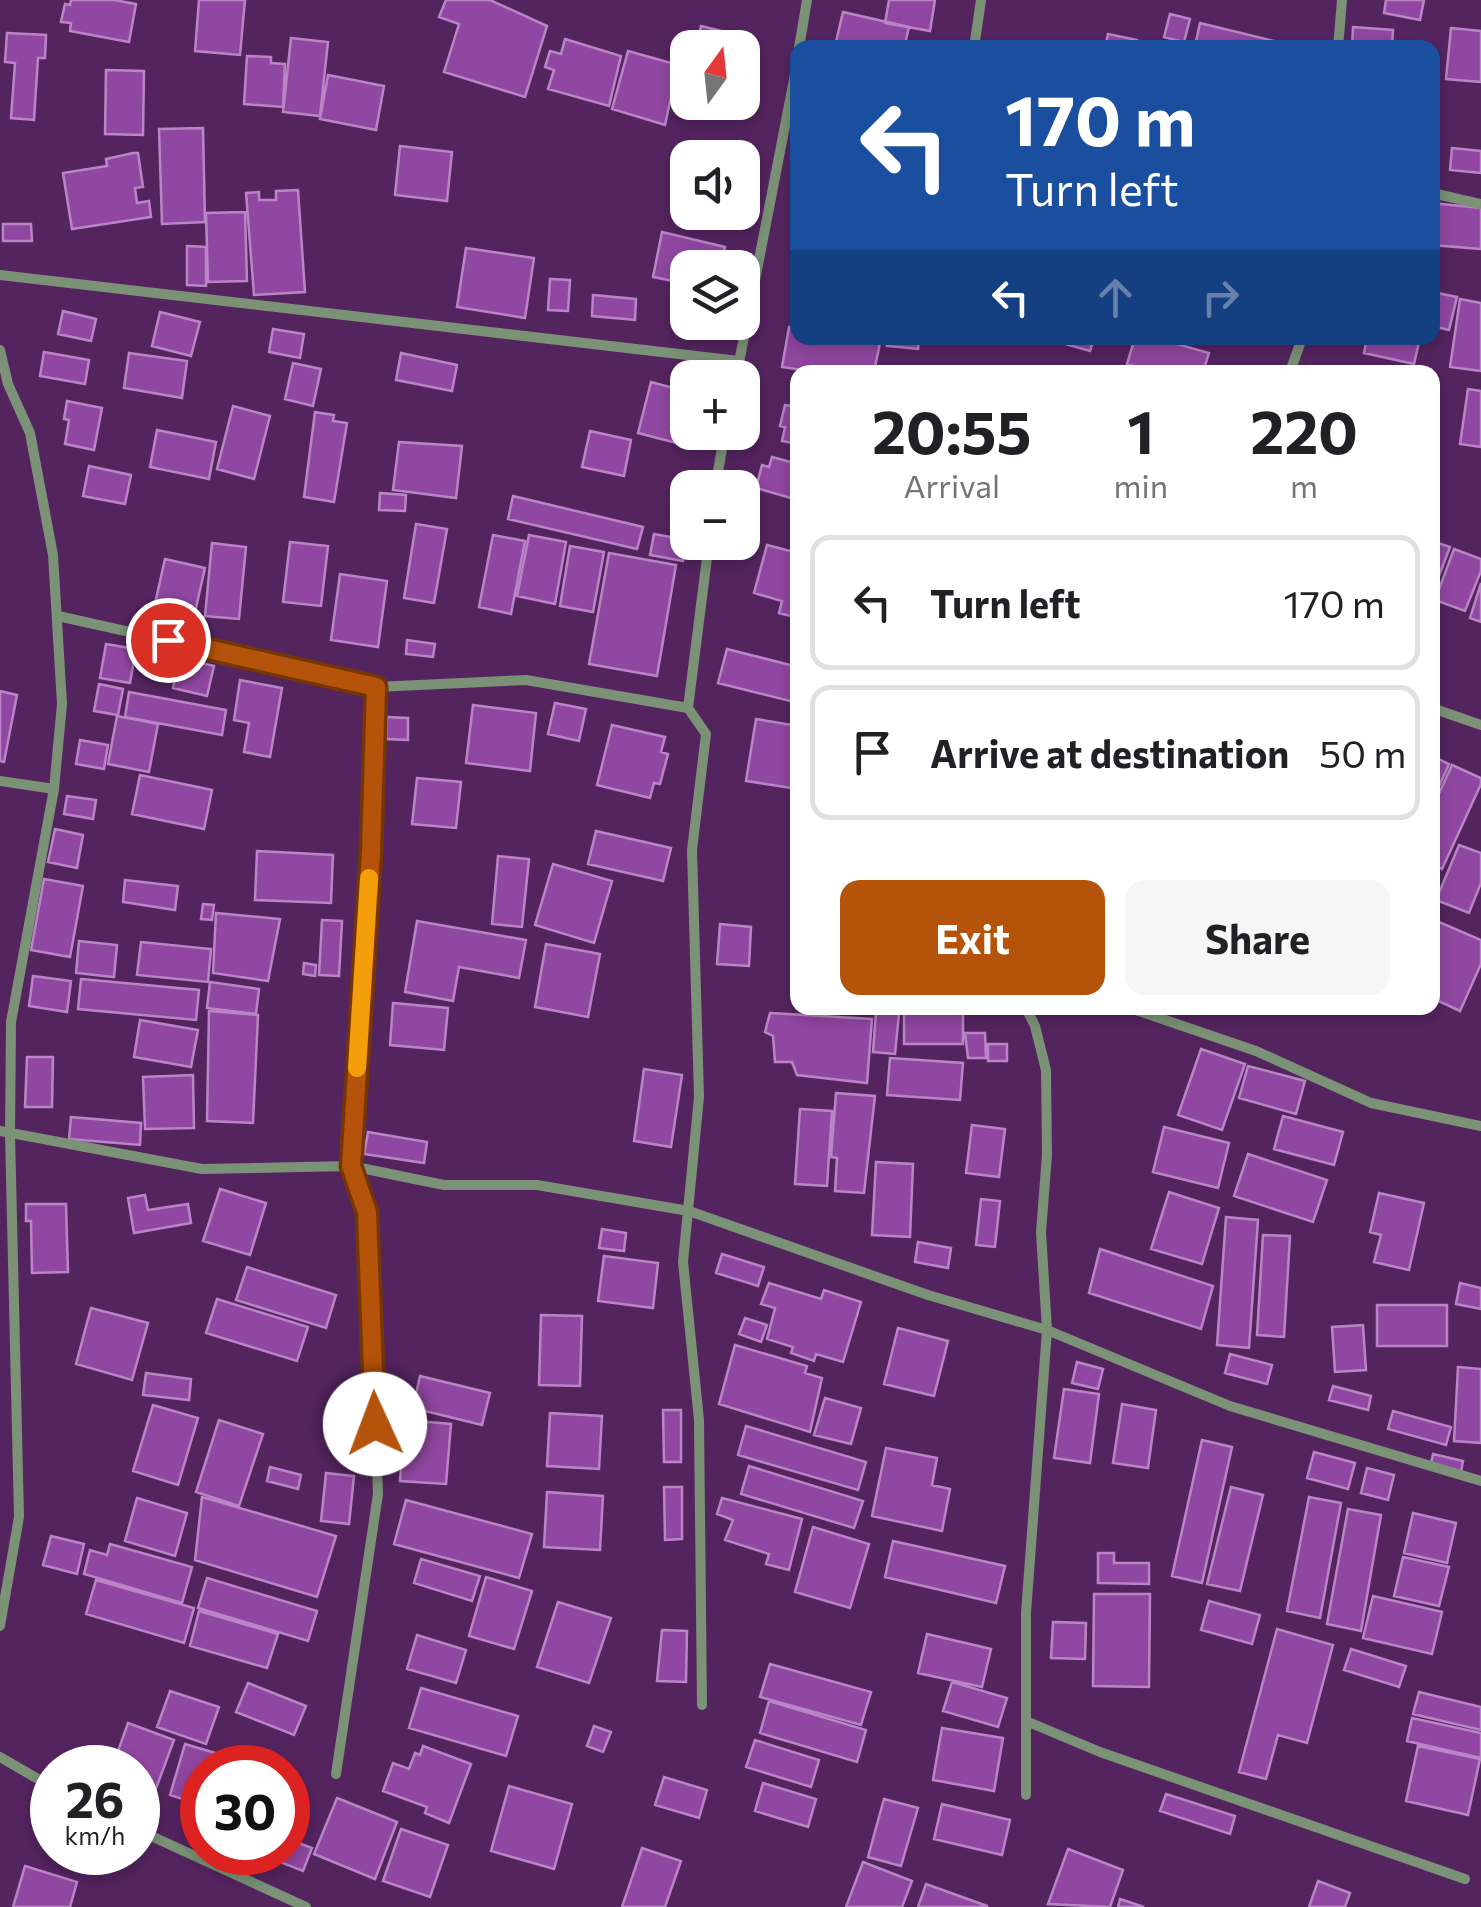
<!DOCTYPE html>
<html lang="en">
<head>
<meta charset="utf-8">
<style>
	body { margin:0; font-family:Commissioner,sans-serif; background:#f6f6f6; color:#202124; height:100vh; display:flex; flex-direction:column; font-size:38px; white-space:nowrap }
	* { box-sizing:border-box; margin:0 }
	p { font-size:32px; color:#757577 }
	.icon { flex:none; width:55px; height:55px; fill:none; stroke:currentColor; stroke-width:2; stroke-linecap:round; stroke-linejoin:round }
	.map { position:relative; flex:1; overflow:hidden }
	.drawer { position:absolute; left:790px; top:365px; width:650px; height:650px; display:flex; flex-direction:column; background:#fff; border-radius:20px; box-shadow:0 5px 15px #0003 }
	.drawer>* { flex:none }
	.guide { position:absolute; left:790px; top:40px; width:650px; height:305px; border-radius:20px; box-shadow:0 5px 15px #0003; background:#1a4fa0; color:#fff; overflow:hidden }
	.needle { width:65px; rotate:15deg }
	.buttons { position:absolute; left:670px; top:30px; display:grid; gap:20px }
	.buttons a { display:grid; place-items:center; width:90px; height:90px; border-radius:20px; background:#fff; box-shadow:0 5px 15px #0003; font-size:50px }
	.speed { position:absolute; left:30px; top:1745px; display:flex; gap:20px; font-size:50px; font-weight:700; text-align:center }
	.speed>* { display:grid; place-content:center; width:130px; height:130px; border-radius:50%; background:#fff; box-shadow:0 5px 15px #0003; line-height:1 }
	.speed small { font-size:25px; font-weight:400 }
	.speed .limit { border:15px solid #d22; background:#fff; color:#111 }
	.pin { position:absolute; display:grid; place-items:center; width:85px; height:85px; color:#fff; margin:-42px; border:5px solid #fff; border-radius:50%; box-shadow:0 2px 10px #0007 }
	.me { position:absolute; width:110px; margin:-55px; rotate:358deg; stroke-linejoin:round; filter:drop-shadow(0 0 8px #0008) }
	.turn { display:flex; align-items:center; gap:35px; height:210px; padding:0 50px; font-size:45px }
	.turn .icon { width:130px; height:130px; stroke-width:2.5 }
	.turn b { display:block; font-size:70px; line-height:85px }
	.lanes { display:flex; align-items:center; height:95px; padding:0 50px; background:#0003; justify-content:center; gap:50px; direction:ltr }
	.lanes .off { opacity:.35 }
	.eta { display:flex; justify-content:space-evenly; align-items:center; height:170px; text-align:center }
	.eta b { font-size:60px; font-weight:700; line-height:70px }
	.cta { display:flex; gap:20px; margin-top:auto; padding:20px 50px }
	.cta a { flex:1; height:115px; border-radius:20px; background:#b45309; color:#fff; font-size:40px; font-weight:700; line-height:115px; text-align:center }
	.cta a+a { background:#f6f6f6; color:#202124 }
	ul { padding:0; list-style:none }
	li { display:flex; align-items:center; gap:30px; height:135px; margin:0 20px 15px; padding:0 30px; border:5px solid #e0e0e0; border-radius:20px }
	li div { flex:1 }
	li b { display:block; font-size:38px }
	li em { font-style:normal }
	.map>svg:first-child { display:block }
</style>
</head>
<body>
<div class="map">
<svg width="1481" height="1907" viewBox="0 0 1481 1907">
	<rect width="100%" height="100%" fill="#54245f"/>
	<path fill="#9047a1" stroke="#ba85c6" stroke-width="2.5" d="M71,0H114L136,4L129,42L70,31L71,23L61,22L65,4L70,5Z
		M199,0H245L240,55L195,51Z
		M446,0H490L547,26L525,97L444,72L459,24L439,17Z
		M889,0H935L930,31L885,23Z
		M1386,0H1424L1420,20L1384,13Z
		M843,12L909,27L904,48L835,46Z
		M1170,14L1190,19L1184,42L1164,37Z
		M1200,23L1295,46V48L1195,46Z
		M701,26L738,35L735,48H696Z
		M1353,27L1393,30L1392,48H1352Z
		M1451,28L1481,31V82L1446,79Z
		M7,33L46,35L45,58H38L34,120L11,118L15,63L5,62Z
		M1108,34L1137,40L1136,48H1105Z
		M291,38L328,42L320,116L283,112Z
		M565,39L621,56L609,106L548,89L554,70L545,67L550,51L561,54Z
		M628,51L678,65L665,125L612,109Z
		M247,56L271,57V63L285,64L283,107L244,104Z
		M106,70L144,71L143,135L105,134Z
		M328,75L384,86L376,130L320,119Z
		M203,128L205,222L162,224L159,129Z
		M400,146L452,152L447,201L395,195Z
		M1452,148L1481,151V173L1450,170Z
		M133,153H138L143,187L135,188L137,203L149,201L151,217L72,229L63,173L107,166L106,159Z
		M298,190L305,292L254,295L246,193L259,192V200H276V191Z
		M1432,203L1481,208V249L1432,245Z
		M245,212L247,281L208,282L206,213Z
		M3,224H31L32,241H3Z
		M662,232L725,247L721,268H688V284L653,277Z
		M187,246L206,247V286L187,285Z
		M466,248L534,258L525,318L457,307Z
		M550,279L570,280L568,311L548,310Z
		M1432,292L1457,297L1449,330L1432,326Z
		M593,295L636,299L635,320L592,316Z
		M1460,299L1481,303V371L1450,367Z
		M63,311L96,319L91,341L58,334Z
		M160,312L200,322L191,356L152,346Z
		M789,327L798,329V338H848L880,343L874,372H816L782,367Z
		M273,329L304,334L300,358L269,352Z
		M888,338H919L918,349L887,346Z
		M1067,338H1094L1090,351L1065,344Z
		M1135,338H1156L1209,353L1203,372H1156L1127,364Z
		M1367,338H1420L1414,364L1364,353Z
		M44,352L89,360L85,384L40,376Z
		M129,353L187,361L182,398L124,388Z
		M401,353L457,365L452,391L396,380Z
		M293,363L321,369L313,406L285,399Z
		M651,382L688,392V432H700L696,448L638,433Z
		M1468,389L1481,391V447L1460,444Z
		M67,401L102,408L94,450L65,444L69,420L64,419Z
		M785,405L798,407V444L782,441L785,427L780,426Z
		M233,406L270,416L254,479L217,469Z
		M315,412L334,415L333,421L347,423L334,502L304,497Z
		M157,430L216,442L209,479L150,467Z
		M590,431L631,440L624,476L582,467Z
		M399,442L462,446L456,498L393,490Z
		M772,457L798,464V500L756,488L762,465L769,467Z
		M89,466L131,475L125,504L83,496Z
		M380,493L406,495L405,511L379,510Z
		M513,496L643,527L637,549L508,519Z
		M416,524L447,529L434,603L404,598Z
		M654,534L687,540L683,561L650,555Z
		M493,535L525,541L511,614L479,607Z
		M529,535L566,542L555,604L517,596Z
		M1432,541L1450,547L1432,594Z
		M290,542L328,546L321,606L283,602Z
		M212,543L246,547L239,619L205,616Z
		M767,545L798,553V618L779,613L782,601L754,593Z
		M570,546L604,552L593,612L560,606Z
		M1454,549L1481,559V571L1465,611L1435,600Z
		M609,553L676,565L657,676L589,664Z
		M165,559L205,568L191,630L151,621Z
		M340,574L387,581L378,647L331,640Z
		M1481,583V622L1470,618Z
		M407,640L435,644L433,657L406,654Z
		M106,644L136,649L130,683L100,678Z
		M727,649L798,667V703L718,683Z
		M179,658L214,666L207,696L173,688Z
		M240,680L282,688L270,757L244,752L249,723L234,720Z
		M99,684L123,689L118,715L94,711Z
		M0,691L17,695L4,762L0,761Z
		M129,692L226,710L222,735L125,717Z
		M555,703L586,709L579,741L548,734Z
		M473,705L536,713L530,771L466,763Z
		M117,716L158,724L149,772L108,764Z
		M387,717L408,718V740L386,739Z
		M756,719L798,726V789L746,781Z
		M612,725L665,737L661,752L668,754L660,784L654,783L650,798L597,785Z
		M80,740L108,745L104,769L76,764Z
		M1432,756L1449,764L1432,802Z
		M1452,765L1481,778V784L1442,869L1432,864V809Z
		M140,775L212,790L204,829L132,814Z
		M417,778L461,782L456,828L412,824Z
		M67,796L96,800L93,819L64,814Z
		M55,829L83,835L77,868L48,862Z
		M596,831L671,848L663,881L588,864Z
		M1459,845L1481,853V883L1469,913L1436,900Z
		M257,851L333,855L331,903L255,900Z
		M498,856L529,859L522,927L492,924Z
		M553,864L612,881L594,943L535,925Z
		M44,879L83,886L70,957L31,950Z
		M125,880L178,886L175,910L123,902Z
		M203,904L214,905L212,920L201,919Z
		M216,913L280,919L268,981L213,973Z
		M322,920L342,921L339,976L319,975Z
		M417,921L526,940L519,978L459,967L453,1001L405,992Z
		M1439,922L1481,940V964L1460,1011L1432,998V937Z
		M720,924L751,927L749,966L717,964Z
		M79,941L117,945L114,977L76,973Z
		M141,942L211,949L208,982L137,975Z
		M546,944L600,954L588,1017L535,1007Z
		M304,963L316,965L315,976L303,974Z
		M33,976L71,981L67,1012L29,1006Z
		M81,979L199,990L196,1020L78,1009Z
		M210,982L259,989L256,1014L207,1008Z
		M393,1003L448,1008L444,1050L390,1045Z
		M904,1010H963V1044H904Z
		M209,1011L258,1015L253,1123L207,1121Z
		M876,1012L899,1014L895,1054L873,1052Z
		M770,1013L872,1019L867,1083L797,1075L792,1062H775L773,1036L765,1032Z
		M140,1020L198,1030L191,1067L134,1057Z
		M965,1033H985L986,1058H968Z
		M988,1044H1007V1061H988Z
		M1201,1049L1245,1064L1222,1130L1178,1115Z
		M27,1057H53L52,1107H25Z
		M890,1058L963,1063L960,1100L887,1095Z
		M1248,1066L1305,1081L1296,1114L1239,1098Z
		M644,1069L682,1075L671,1147L634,1141Z
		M193,1075L194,1128L145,1129L143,1077Z
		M836,1093L875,1096L864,1193L835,1191L837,1158L831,1157Z
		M800,1109L832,1111L827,1186L795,1184Z
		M1283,1116L1343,1132L1334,1165L1274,1149Z
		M71,1117L141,1123L140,1145L69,1139Z
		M972,1125L1005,1129L999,1177L966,1173Z
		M1164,1127L1229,1143L1218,1188L1153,1172Z
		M368,1132L427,1142L424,1163L364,1154Z
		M1248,1154L1327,1180L1313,1222L1234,1196Z
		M876,1162L913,1164L910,1237L872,1235Z
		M220,1189L266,1203L250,1255L203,1241Z
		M1169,1192L1219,1208L1202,1264L1151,1249Z
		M1379,1193L1424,1203L1409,1270L1374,1262L1381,1235L1370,1232Z
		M145,1195L148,1210L188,1204L191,1223L134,1233L128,1198Z
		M981,1199L1000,1201L995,1247L976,1245Z
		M26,1204H66L68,1272L32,1273L31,1221H26Z
		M1226,1217L1258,1220L1249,1348L1217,1345Z
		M602,1229L626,1233L624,1251L599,1248Z
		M1263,1235L1290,1236L1284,1337L1257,1335Z
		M918,1242L951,1248L948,1268L915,1262Z
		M1100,1249L1213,1286L1201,1329L1089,1293Z
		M722,1254L764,1267L758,1286L716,1273Z
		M604,1256L658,1263L653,1308L598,1301Z
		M247,1267L336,1295L326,1328L236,1300Z
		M769,1283L821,1299L824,1290L861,1302L843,1362L816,1354L814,1361L791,1353L793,1347L767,1339L775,1308L761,1304Z
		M1460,1283L1481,1288V1309L1456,1304Z
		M217,1299L308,1327L297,1361L206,1333Z
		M1377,1305H1447V1346H1377Z
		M91,1308L148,1323L132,1380L76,1364Z
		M541,1315L582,1316L580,1386L539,1385Z
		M745,1318L767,1325L761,1342L739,1334Z
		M1363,1325L1366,1370L1335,1372L1332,1327Z
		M898,1328L948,1341L934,1396L884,1384Z
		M735,1345L807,1366L805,1373L822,1378L810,1432L719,1404Z
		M1230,1354L1272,1365L1267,1384L1225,1373Z
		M1077,1362L1103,1369L1098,1389L1072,1383Z
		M1458,1367L1481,1369V1443L1454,1441Z
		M146,1373L191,1379L189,1400L143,1395Z
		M420,1376L490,1393L482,1425L413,1408Z
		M1333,1386L1371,1396L1368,1410L1329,1400Z
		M1064,1389L1099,1394L1090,1463L1054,1458Z
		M825,1398L861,1408L851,1444L814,1435Z
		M1122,1404L1156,1410L1148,1468L1113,1463Z
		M153,1405L198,1418L178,1485L133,1471Z
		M663,1410H681V1462H664Z
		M1393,1411L1451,1427L1446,1445L1388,1429Z
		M550,1413L602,1416L599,1469L547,1466Z
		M219,1420L263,1434L239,1506L196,1492Z
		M405,1420L451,1424L446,1484L400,1481Z
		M746,1426L866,1462L858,1490L738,1455Z
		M1202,1440L1232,1447L1202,1583L1172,1576Z
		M886,1448L937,1458L932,1485L950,1489L942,1531L872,1516Z
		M1314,1452L1355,1463L1348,1489L1307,1478Z
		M1433,1454L1463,1461L1461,1472L1431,1463Z
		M749,1466L863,1501L854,1528L741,1494Z
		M270,1467L301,1475L298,1489L267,1481Z
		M1367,1468L1394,1475L1388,1500L1361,1493Z
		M326,1473L354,1476L349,1524L321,1521Z
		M664,1487H682V1539L665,1540Z
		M1231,1487L1263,1495L1240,1591L1207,1584Z
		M547,1492L603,1496L600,1550L544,1547Z
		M202,1497L336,1536L317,1597L195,1560Z
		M1309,1497L1341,1503L1320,1618L1287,1611Z
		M137,1498L187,1513L175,1556L125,1541Z
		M722,1498L802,1519L789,1570L766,1564L769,1554L725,1540L733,1520L717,1514Z
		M406,1500L532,1534L519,1578L394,1544Z
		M1348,1509L1381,1515L1361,1631L1327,1624Z
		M1413,1513L1456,1523L1447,1563L1404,1553Z
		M813,1527L869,1544L850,1608L795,1592Z
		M51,1536L84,1544L77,1574L43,1565Z
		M893,1541L1005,1566L996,1603L885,1577Z
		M110,1544L192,1567L182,1603L84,1574L90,1550L107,1555Z
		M1098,1553H1114V1563H1149V1584L1098,1583Z
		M1403,1557L1449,1567L1439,1606L1394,1596Z
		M421,1559L480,1576L472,1601L414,1583Z
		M486,1577L532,1591L514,1649L469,1636Z
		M207,1578L317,1611L308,1641L198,1608Z
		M96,1580L194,1608L184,1643L86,1614Z
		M1094,1594H1150L1149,1687L1093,1686Z
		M1373,1596L1442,1612L1432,1654L1363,1638Z
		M1209,1601L1260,1615L1252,1644L1201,1630Z
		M558,1602L611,1618L589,1683L537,1667Z
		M199,1611L278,1634L267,1668L190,1646Z
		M1053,1622L1086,1623L1085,1659L1051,1658Z
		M1277,1629L1333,1645L1307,1743L1278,1735L1266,1779L1239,1772Z
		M662,1630L687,1631L686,1682L657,1681Z
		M927,1634L991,1649L982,1687L918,1673Z
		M417,1635L466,1650L456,1683L407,1669Z
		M1351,1649L1406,1666L1399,1687L1344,1670Z
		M770,1664L871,1692L861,1725L760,1697Z
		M952,1682L1007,1698L998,1727L943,1711Z
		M248,1683L306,1706L294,1735L236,1712Z
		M421,1688L518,1716L506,1756L409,1728Z
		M170,1691L219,1707L206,1744L157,1727Z
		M1419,1692L1481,1707V1730L1413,1714Z
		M769,1701L866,1730L857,1762L760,1733Z
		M1412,1718L1481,1733V1758L1407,1741Z
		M128,1723L174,1740L151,1802L138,1797V1768H112Z
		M594,1726L611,1732L603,1752L587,1746Z
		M942,1728L1003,1738L994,1791L933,1780Z
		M755,1740L819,1760L811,1787L746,1767Z
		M185,1744L263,1767L262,1768H202V1822L185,1817L189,1801L170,1795Z
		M423,1746L471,1764L449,1823L425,1813L427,1807L383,1791L393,1763L409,1769L415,1753L420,1755Z
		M1418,1746L1480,1759L1468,1815L1406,1801Z
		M664,1777L707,1790L699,1818L655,1805Z
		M763,1783L816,1799L808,1827L755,1811Z
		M509,1786L572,1804L554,1869L491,1851Z
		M1166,1794L1235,1816L1230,1834L1160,1811Z
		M337,1798L397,1822L375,1879L314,1854Z
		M884,1799L918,1808L901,1866L868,1857Z
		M942,1804L1010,1820L1002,1855L934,1839Z
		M401,1829L448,1845L430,1897L383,1881Z
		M288,1839L312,1848L303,1871L262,1855L263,1852H288Z
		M642,1848L681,1861L665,1907H622Z
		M1068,1849L1123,1870L1110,1907L1048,1904Z
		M56,1852H86L82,1862Z
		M863,1862L912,1881L902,1907H846Z
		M25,1866L77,1882L70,1907H13Z
		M1318,1881L1350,1893L1345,1907H1309Z
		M926,1884L987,1906V1907H918Z
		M1120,1899L1144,1907H1118Z"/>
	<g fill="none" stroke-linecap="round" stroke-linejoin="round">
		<path stroke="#7b9276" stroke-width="10" d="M799,48L807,0
			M974,48L981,0
			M1338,48L1342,0
			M1432,193L1481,204
			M0,275L739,361
			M0,350L8,384L30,433L53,555L62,704L54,789L11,1022L10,1134L19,1517L0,1626
			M1290,372L1302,338
			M736,378L798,59
			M715,488L725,432
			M58,616L376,687L526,680L688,708L706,734L692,850L699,1097L683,1262L699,1420L702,1705
			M688,708L709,542
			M1432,708L1481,725
			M0,781L54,789
			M1026,1008L1035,1026L1046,1070L1047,1155L1041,1232L1047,1330L1026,1613V1795
			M1130,1008L1256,1051L1371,1103L1481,1126
			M0,1131L202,1169L351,1166L444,1185H537L689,1211L928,1295L1047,1330L1230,1406L1481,1481
			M1026,1721L1100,1752L1465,1879
			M0,1757L52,1787
			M336,1774L378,1494L367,1212L351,1166L371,852L376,687
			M138,1830L306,1907"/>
	</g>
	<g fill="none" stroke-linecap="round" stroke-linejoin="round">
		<g stroke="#753606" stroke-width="25">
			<path id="route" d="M168,640L376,687L371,852L351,1166L367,1212L375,1424"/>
		</g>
		<use href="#route" stroke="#b45309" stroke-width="18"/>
		<path stroke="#f59e0b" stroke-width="18" d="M357,1068L369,878"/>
	</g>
</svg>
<div class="buttons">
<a><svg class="needle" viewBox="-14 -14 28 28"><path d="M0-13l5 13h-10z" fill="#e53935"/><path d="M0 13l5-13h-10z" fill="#757577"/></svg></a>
<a><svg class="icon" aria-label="sound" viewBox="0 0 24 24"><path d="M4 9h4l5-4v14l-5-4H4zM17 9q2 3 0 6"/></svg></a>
<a><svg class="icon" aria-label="layers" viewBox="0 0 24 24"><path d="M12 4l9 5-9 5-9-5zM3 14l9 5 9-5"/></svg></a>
<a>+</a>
<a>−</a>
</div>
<div class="speed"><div>26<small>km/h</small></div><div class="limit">30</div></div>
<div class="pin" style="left:168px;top:640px;background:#d93025"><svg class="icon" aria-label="arrive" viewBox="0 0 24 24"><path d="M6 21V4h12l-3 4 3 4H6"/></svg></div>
<svg class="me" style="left:375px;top:1424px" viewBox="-20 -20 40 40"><circle r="19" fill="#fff"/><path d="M0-13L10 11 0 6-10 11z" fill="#b45309"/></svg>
<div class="guide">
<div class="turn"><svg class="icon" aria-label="left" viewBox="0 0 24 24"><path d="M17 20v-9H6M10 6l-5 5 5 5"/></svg><div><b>170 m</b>Turn left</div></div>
<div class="lanes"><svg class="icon" aria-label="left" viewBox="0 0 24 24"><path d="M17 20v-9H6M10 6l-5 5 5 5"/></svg><svg class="icon off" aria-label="ahead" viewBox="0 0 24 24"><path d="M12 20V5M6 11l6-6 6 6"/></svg><svg class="icon off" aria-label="right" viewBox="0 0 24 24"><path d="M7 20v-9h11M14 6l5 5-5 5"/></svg></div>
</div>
<section class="drawer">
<div class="eta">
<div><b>20:55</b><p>Arrival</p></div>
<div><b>1</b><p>min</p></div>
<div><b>220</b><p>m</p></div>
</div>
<ul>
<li><svg class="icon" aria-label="left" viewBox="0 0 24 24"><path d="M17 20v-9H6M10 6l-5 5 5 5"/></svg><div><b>Turn left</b></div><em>170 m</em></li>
<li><svg class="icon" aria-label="arrive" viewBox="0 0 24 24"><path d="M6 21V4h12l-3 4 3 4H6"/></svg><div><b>Arrive at destination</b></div><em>50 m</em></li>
</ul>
<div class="cta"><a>Exit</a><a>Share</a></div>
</section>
</div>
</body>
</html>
